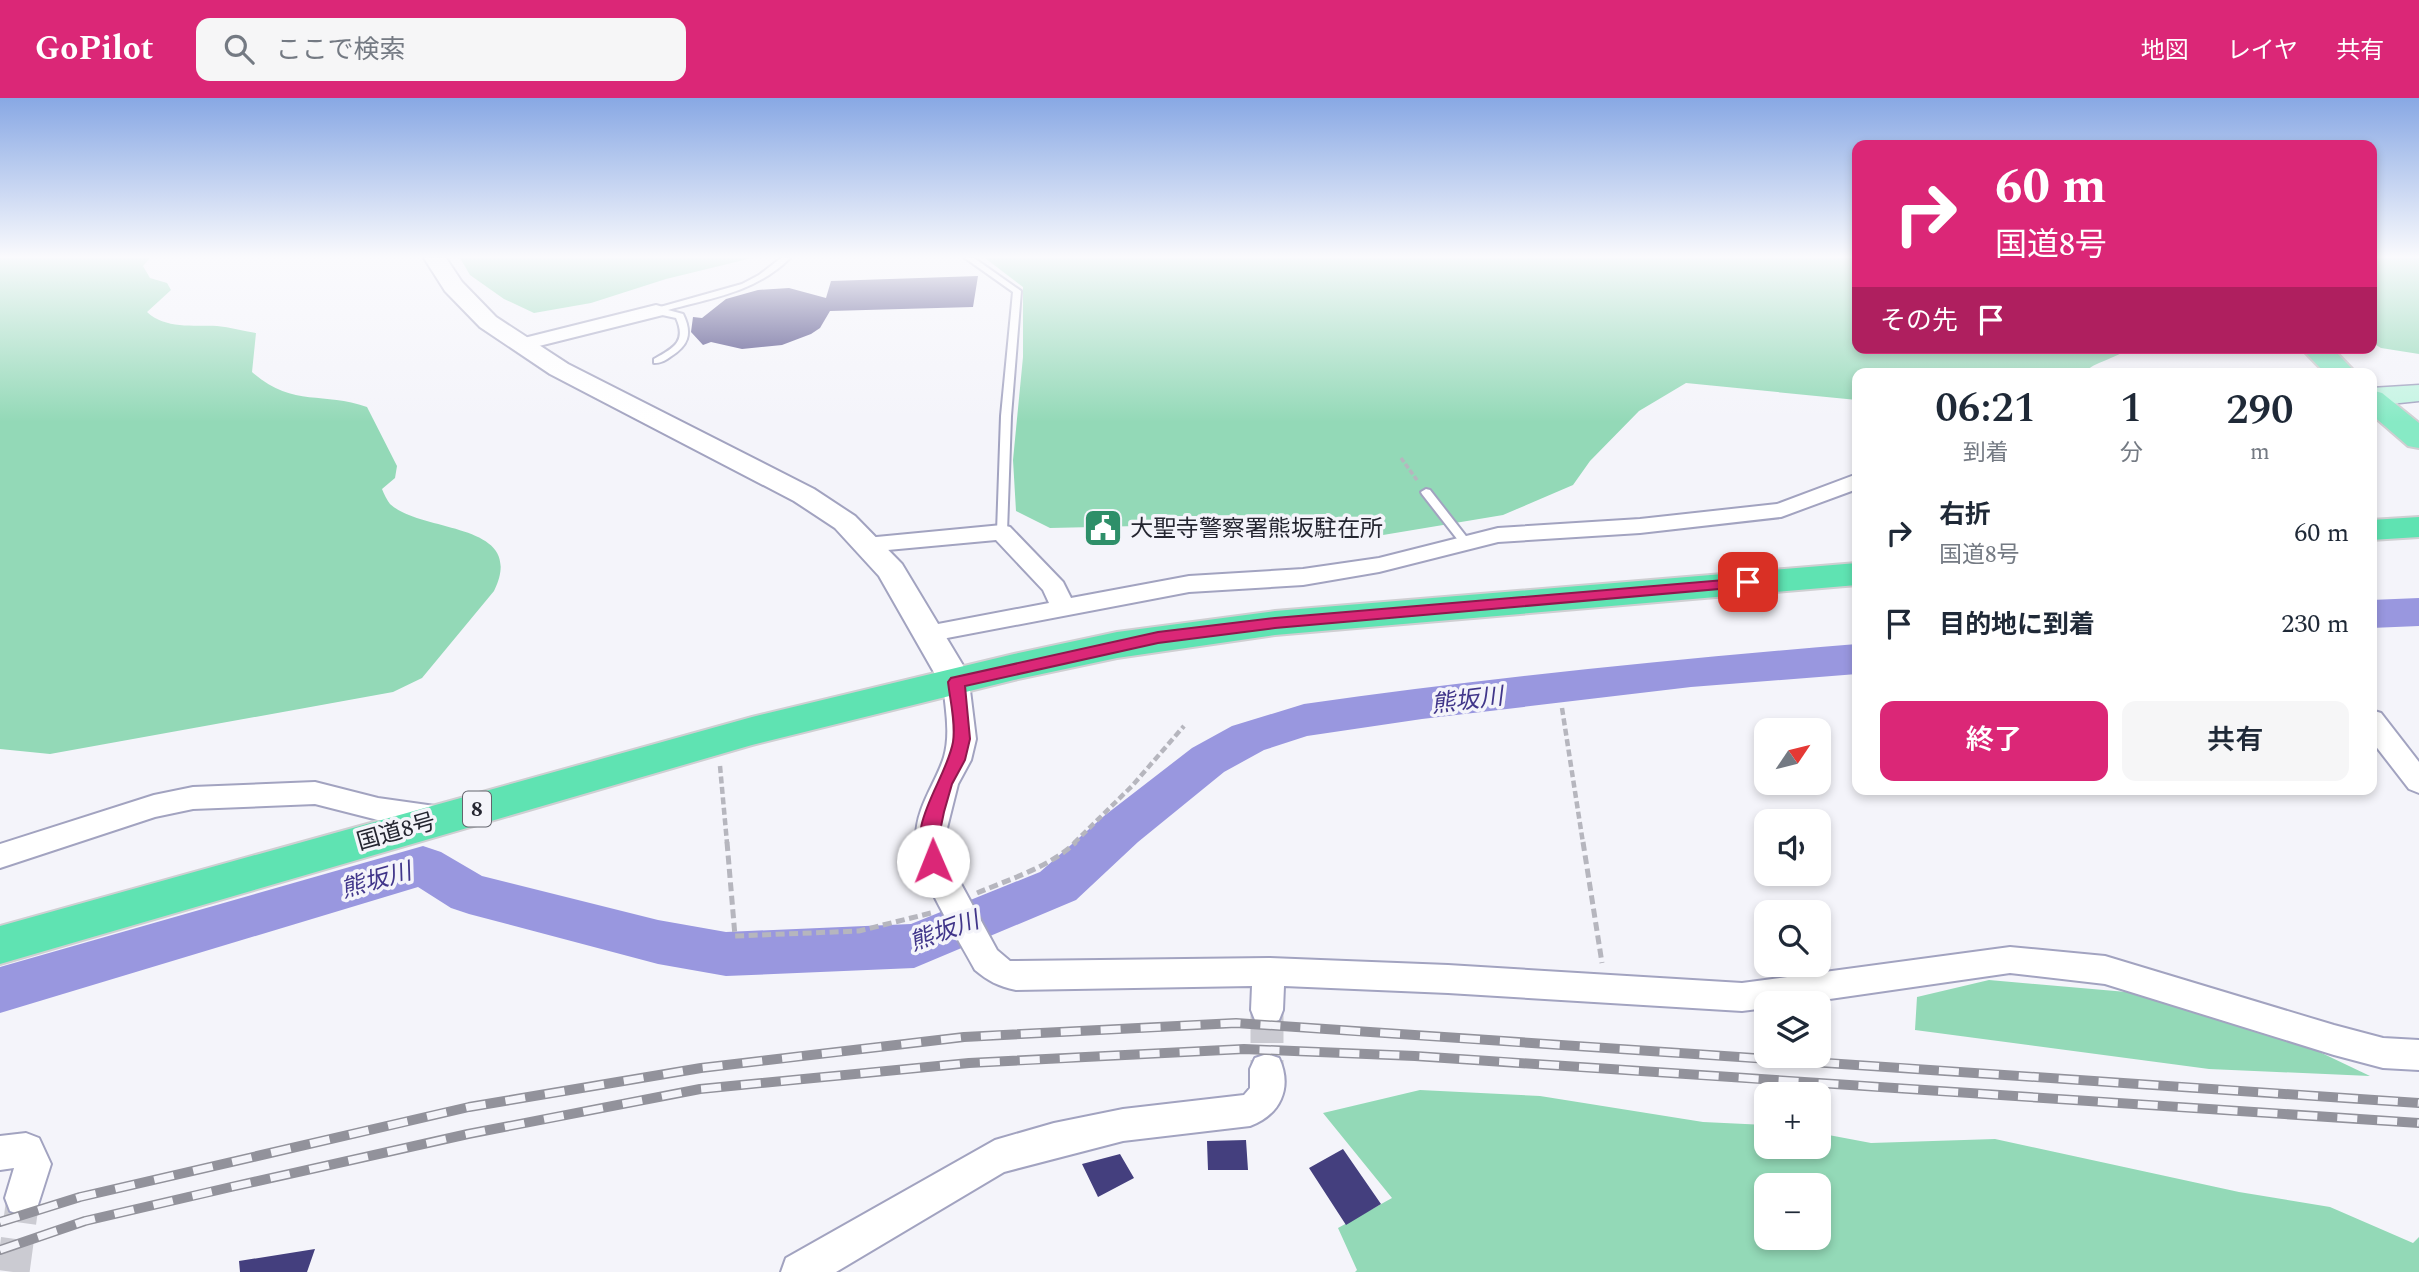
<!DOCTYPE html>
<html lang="ja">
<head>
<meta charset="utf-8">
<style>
	body { margin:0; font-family:Spectral,"Noto Sans JP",serif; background:#f6f6f7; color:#1f2937; height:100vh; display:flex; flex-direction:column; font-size:26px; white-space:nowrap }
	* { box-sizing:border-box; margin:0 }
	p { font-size:23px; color:#747a83 }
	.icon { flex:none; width:38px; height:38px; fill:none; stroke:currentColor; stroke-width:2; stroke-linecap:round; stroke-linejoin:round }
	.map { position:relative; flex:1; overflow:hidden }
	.side { position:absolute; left:1852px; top:270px; width:525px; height:427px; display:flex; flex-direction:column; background:#fff; border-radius:14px; box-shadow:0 4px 10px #0003 }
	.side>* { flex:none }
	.hud { position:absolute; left:1852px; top:42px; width:525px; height:214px; border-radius:14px; box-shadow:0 4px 10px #0003; background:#db2777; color:#fff; overflow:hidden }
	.needle { width:46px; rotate:55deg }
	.controls { position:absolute; left:1754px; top:620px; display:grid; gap:14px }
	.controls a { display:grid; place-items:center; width:77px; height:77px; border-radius:14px; background:#fff; box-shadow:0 4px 10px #0003; font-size:35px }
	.pin { position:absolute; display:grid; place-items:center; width:60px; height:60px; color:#fff; margin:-30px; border-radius:14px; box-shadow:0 4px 10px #0006 }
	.me { position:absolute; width:77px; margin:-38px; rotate:359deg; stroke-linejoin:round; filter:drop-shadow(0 0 5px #0008) }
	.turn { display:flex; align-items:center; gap:24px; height:147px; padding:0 28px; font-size:32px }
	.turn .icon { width:91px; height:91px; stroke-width:2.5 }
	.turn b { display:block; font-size:49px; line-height:60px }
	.then { display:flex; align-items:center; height:66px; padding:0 28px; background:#0003; gap:14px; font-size:26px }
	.eta { display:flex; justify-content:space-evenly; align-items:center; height:119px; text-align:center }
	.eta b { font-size:42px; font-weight:600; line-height:49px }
	.button { display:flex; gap:14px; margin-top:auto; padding:14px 28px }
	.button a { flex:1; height:80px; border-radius:14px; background:#db2777; color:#fff; font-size:28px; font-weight:600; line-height:80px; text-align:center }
	.button a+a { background:#f6f6f7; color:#1f2937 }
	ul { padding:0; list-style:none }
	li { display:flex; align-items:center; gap:21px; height:91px; padding:0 28px }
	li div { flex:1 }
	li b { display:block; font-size:26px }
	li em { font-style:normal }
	header { display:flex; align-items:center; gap:42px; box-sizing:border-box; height:98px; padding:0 35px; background:#db2777; color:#fff }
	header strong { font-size:33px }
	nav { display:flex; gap:38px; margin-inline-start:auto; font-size:24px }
	.search { width:490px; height:63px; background:#f6f6f7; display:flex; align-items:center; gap:18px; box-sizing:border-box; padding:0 24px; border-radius:14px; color:#747a83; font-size:26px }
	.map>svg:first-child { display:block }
</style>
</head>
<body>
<header>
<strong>GoPilot</strong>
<div class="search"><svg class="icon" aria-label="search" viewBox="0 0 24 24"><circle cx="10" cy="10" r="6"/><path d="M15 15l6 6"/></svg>ここで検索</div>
<nav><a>地図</a><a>レイヤ</a><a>共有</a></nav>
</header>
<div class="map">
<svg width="2419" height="1174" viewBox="0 0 2419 1174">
	<rect width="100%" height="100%" fill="#f4f4fa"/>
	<path fill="#93d9b7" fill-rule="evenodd" d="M0,160H150L143,168L150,180L167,185L171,192L147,214C165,231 193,227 217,228C230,229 243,233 256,235L252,274C293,310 323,293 367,309L397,368L395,380L382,391C384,396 387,402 390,406C423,436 528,423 494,493L422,580L393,594L50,656L0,651Z
		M460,160H752L666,181L591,205L534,215L504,201L470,177Z
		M985,160H1857V250H2130C2115,261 2096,263 2083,275H1857V302L1686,285L1639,313L1590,363L1573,387L1503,417L1371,439L1276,431L1234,422L1182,427L1050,430L1016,413L1013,362L1023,259V189Z
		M2371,160H2419V256L2381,250L2371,244Z
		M1989,882L2161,897L2282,936L2370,978L2209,971L1915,932L1917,899Z
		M1420,992L1540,998L1703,1024L1766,1027V1048H1818V1035L1871,1045L1995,1041L2239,1094L2330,1109L2413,1145L2419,1139V1174H1355L1357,1172L1338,1130L1392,1100L1323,1015ZM1766,1087H1818V1139H1766Z"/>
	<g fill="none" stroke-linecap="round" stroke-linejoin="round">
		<path fill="#9997df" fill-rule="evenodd" d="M2419,500V528L2371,530V502Z
			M1857,546V576L1691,589L1422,621L1307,638L1264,652L1224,674L1138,744L1076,802L914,870L726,878L658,866L469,816L451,810L418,789L0,915V869L423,748L441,754L482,778L658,822L726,834L911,826L1040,774L1104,718L1192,650L1232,628L1304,606C1488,580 1672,561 1857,546Z"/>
	</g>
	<path fill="#443f7e" d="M978,178L973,209L830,213L820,230L811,236L782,247L742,251L711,244L703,247L691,234L693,219L702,220L726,201L758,192L789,190L826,200L831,183Z
		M1246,1042L1248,1072H1208L1207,1043Z
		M1343,1051L1381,1106L1346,1127L1309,1070Z
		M1120,1056L1134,1080L1098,1099L1082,1066Z
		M315,1151L307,1174H240L239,1163Z"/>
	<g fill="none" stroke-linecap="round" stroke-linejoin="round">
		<path stroke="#cbcbd2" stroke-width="33" stroke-dasharray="33 17" stroke-linecap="butt" d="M1267,912V971
			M13,1174L23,1100"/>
		<g stroke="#a2a3c0" stroke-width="4">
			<path id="service" d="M781,160H790C756,194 712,200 668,212L683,216C693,236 688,248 670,259C664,263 661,265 654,265V261C673,250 687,244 676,220L653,215V211L742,186L759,177Z
				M965,160H974L1021,193L1011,318L1007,434L1002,437L997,434L1001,318L1013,194Z
				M1426,391L1430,392L1469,442L1470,444L1469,446H1461L1422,396L1421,394Z"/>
		</g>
		<g stroke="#a2a3c0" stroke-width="4">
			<path id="minor" d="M656,207L663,209L665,213L663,217L523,252L513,246L516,242Z
				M1857,376V391L1781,419L1640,435L1498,444L1379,474L1303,487L1189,494L926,544L917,542L913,536L917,530L1049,505L1043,492L996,442L866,454L858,452L854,447L858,442L866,440L1002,427L1010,429L1063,484L1071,500L1189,478L1303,471L1379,460L1498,430L1640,421L1777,406Z
				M956,575L965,578L969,584L976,641L971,662L958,686L945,738L948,762L997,852L1010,863L1269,860L1448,867L1742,885L2010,849L2105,858L2334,927L2383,940L2419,942V972L2383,970L2334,957L2105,886L2010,875L1802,905H1766V910L1742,913L1448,895L1284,888L1283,912L1279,922L1267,926L1255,922L1251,912L1252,888L1016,892C998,888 988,883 975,872C957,838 915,775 916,740C916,709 936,685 944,659C951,635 945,609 943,584L947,578Z
				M2371,612L2381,615L2419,664V695L2409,691L2371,642Z
				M315,684L378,700L442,709L452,712L456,720L452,728L442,731L378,722L315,706L193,711L155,719L0,770V746L154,697L193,689Z
				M1267,956L1279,960C1293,990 1280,1017 1250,1028L1123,1043L1004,1074L836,1174H781L786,1160L995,1042L1054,1025L1123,1011L1244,997L1250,990V971L1255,960Z
				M26,1035L39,1040L51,1066L36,1113L23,1118L10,1113L5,1100L14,1070L0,1072V1038Z"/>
		</g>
		<g stroke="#a2a3c0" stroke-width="4">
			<path id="tertiary" d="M424,160H446L462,184L496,219L568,266L814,391L855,418L902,466L973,584L968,592L956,595L944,592L879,478L835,430L794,403L550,276L480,229L445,193Z"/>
		</g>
		<g stroke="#a2a3c0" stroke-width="3">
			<path id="secondary" d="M2419,287V303L2371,308V290Z"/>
		</g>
		<g stroke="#cfcfd2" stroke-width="4">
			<path id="primary" d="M2301,250H2332L2356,275H2325Z
				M2371,292L2382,295L2419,325V350L2408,348L2371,316Z"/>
		</g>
		<g stroke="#cfcfd2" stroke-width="4">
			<path id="trunk" d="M2419,419V439L2371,442V422Z
				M1857,465V487L1275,537L1117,560L1014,582L752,647L0,866V828L752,619L1014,556L1117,534L1275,513Z"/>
		</g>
		<path stroke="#b6b6be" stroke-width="3.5" stroke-dasharray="5 2.5" stroke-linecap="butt" d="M1401,360L1417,382"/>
		<path stroke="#b6b6be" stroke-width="4.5" stroke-dasharray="7 3.5" stroke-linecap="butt" d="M1562,610L1583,745
			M720,668L727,745
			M1074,745L1132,688L1184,628"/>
		<path stroke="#b6b6be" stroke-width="5" stroke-dasharray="9 4.5" stroke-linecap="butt" d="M727,744L735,838L859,833L931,815
			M1583,744L1602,865
			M977,795C1010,781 1050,769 1076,744"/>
		<use href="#service" fill="#fff" fill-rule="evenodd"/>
		<use href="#minor" fill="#fff" fill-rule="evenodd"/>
		<use href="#tertiary" fill="#fff" fill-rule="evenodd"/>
		<use href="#secondary" fill="#c3f4e2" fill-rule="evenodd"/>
		<use href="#primary" fill="#87eac5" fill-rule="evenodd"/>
		<use href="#trunk" fill="#5fe3b2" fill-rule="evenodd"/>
		<g stroke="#92929b" stroke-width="10">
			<path id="rail" d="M0,1124L80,1099L469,1009L701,970L964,939L1236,925L2419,1005
				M0,1152L85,1123L231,1089L468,1036L700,991L969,965L1244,951L1415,958L2419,1025"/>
		</g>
		<use href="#rail" stroke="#f4f4fa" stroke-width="7" stroke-dasharray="20" stroke-linecap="butt"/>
	</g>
	<linearGradient id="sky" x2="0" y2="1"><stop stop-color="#88a8e4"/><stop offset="0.49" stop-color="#fafafd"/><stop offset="1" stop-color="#fafafd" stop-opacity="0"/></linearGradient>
	<rect width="2419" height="324" fill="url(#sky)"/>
	<path fill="#db2777" stroke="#8e194d" stroke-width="2" d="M1748,480L1755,484L1753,488L1275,530L1158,545L965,588L970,641L965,662L952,686L944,714L939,738L942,763L939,768H926C904,727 946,683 953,644C956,625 950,602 948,584L951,580L1158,534L1275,520Z"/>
	<defs>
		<g id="civic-square" transform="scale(2.0125)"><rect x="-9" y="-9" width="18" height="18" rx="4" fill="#2e8f69" stroke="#f4f4fa"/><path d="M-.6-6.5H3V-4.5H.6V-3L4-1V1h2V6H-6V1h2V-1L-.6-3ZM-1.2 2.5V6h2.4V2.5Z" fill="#fff"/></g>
	</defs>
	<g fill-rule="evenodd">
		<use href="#civic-square" x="1103" y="430"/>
	</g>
	<g text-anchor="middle" stroke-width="7" stroke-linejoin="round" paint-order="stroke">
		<rect fill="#f4f4fa" stroke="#63646d" stroke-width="2" x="463" y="693.5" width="28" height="35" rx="5"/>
		<g font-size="21" font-weight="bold" fill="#252631">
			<text x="477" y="718">8</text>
		</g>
		<g font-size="23" fill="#252631" stroke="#f4f4fa" text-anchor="start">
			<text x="1130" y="438">大聖寺警察署熊坂駐在所</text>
		</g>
		<g font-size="23" fill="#252631" stroke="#f4f4fa">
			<text transform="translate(396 733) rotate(-16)" y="8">国道8号</text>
		</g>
		<g font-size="24" font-style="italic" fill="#41368a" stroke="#f4f4fa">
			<text transform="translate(1467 602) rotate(-7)" y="8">熊坂川</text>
			<text transform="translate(376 782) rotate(-16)" y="8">熊坂川</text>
			<text transform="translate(944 833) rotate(-20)" y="8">熊坂川</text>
		</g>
	</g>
</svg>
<div class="controls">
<a><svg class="needle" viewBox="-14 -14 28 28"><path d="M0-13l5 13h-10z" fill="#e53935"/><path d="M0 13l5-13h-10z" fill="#747a83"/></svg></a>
<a><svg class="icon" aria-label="sound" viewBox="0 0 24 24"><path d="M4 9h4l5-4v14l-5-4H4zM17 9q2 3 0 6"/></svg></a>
<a><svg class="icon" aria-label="search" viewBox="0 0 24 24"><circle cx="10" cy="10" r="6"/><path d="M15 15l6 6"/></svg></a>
<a><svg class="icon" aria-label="layers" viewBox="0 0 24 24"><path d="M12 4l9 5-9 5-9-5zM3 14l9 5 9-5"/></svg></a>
<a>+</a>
<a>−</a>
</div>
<div class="pin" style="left:1748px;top:484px;background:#d93025"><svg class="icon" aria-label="arrive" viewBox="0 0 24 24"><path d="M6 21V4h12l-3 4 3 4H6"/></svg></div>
<svg class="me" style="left:933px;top:763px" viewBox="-20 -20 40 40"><circle r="19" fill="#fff"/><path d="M0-13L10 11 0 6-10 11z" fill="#db2777"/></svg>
<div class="hud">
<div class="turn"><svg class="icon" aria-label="right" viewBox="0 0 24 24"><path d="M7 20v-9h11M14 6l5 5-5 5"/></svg><div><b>60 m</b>国道8号</div></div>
<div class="then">その先<svg class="icon" aria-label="arrive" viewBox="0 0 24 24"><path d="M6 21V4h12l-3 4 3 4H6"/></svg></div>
</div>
<section class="side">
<div class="eta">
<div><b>06:21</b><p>到着</p></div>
<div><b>1</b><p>分</p></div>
<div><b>290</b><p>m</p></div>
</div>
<ul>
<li><svg class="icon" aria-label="right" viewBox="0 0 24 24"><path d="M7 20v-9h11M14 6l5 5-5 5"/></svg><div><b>右折</b><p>国道8号</p></div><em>60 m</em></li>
<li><svg class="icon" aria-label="arrive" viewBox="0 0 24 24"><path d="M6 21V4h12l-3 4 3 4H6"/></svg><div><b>目的地に到着</b></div><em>230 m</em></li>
</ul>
<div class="button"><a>終了</a><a>共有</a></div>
</section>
</div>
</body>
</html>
